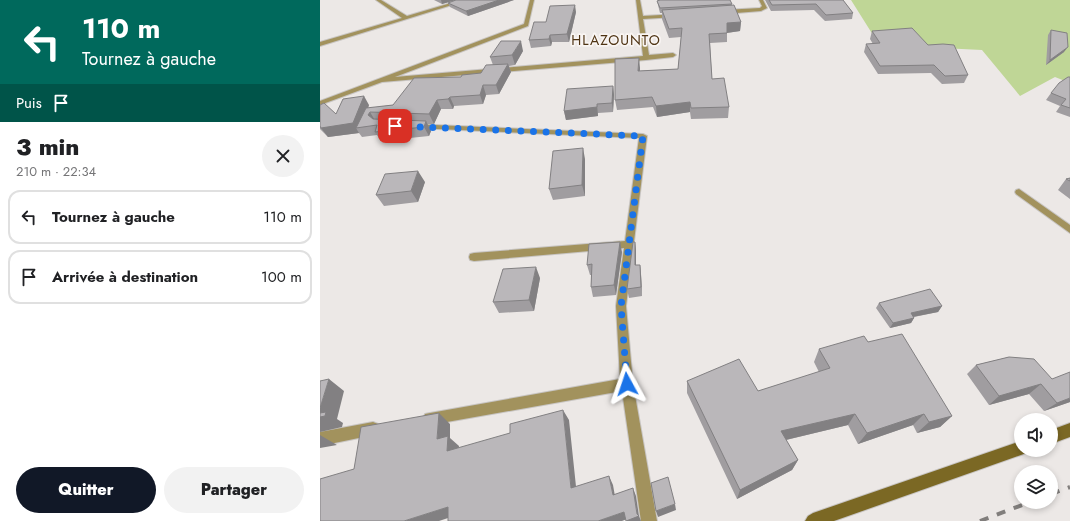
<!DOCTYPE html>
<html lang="fr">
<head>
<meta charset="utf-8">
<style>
	body { margin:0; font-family:Jost,sans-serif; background:#f2f2f2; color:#202124; height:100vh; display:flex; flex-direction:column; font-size:15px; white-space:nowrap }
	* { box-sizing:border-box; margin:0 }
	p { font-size:13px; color:#757577 }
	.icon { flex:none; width:22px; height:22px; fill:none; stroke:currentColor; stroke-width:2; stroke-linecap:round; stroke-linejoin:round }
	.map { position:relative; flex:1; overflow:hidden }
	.side { display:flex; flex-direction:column; background:#fff; width:320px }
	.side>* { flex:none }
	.guide { background:#00695c; color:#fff; overflow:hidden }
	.buttons { position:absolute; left:694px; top:413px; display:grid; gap:8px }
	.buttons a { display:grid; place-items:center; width:44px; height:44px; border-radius:50%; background:#fff; box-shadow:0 2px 6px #0003; font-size:20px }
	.pin { position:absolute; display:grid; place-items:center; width:34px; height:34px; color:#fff; margin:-17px; border-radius:8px; box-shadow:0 2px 6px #0006 }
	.me { position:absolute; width:44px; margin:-22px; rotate:355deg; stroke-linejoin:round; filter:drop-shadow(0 0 3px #0008) }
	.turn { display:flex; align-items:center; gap:14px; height:84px; padding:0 16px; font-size:18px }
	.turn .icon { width:52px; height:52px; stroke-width:2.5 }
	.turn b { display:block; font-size:28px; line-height:34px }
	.then { display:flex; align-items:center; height:38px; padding:0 16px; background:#0003; gap:8px; font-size:15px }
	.round { display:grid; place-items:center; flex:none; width:42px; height:42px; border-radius:21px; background:#f2f2f2 }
	.overview { display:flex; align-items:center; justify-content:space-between; height:68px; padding:0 16px }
	h1 { font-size:24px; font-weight:800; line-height:30px }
	.action { display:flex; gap:8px; margin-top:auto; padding:8px 16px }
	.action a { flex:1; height:46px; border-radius:24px; background:#111827; color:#fff; font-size:16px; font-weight:800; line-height:46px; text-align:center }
	.action a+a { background:#f2f2f2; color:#202124 }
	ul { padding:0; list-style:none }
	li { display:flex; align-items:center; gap:12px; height:54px; margin:0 8px 6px; padding:0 8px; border:2px solid #e0e0e0; border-radius:12px }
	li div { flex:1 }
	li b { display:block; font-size:15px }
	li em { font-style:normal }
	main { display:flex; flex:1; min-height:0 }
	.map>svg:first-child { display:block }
</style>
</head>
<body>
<main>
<section class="side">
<div class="guide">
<div class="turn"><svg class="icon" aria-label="left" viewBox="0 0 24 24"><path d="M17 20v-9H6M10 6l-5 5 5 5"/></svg><div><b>110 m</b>Tournez à gauche</div></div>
<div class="then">Puis<svg class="icon" aria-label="arrive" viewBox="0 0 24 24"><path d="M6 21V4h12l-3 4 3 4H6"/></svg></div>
</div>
<div class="overview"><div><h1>3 min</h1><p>210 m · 22:34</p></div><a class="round"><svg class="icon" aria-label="close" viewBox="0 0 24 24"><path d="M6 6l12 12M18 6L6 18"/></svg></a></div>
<ul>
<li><svg class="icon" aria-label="left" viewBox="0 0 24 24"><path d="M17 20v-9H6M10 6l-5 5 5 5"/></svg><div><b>Tournez à gauche</b></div><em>110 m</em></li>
<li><svg class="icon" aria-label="arrive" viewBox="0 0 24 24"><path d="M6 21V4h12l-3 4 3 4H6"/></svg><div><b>Arrivée à destination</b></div><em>100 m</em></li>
</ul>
<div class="action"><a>Quitter</a><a>Partager</a></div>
</section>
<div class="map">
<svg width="750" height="521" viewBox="0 0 750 521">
	<rect width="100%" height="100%" fill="#ece8e6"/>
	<path fill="#bfd696" d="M531,0H750V83L735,77L700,96L662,50L601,47L553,35Z"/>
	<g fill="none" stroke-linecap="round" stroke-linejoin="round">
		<g stroke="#c8c5c3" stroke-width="2">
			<path id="minor" d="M56,0H61L87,16L141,0H148L0,46V42L82,18Z
				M210,0H214L208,26L75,77L323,56L316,0H320L323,16L358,14V16L356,17L323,19L329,55L353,53L356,55L353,57L326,60L62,82L0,105V101L204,24Z
				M439,0H443L447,8L441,11L404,14L401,12L404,10L440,8L442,6Z
				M92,124L323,134L327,136L306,306L313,384L337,521H321L302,391L110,425L105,424L103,419L105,414L110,413L300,379L296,306L304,248L154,261L150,260L149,257L150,254L154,253L305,241L319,138L95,128H92Z
				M699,189L750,225V233L696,194L695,192L696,190Z
				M53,422L58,424L60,429L58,434L0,446V432Z"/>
		</g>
		<g stroke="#c8c5c3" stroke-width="2">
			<path id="secondary" d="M750,423V437L731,444V430Z
				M701,441V450H707L706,453L701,455L514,521H485L488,516L493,513Z"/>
		</g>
		<use href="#minor" fill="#a2925d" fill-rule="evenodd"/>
		<use href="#secondary" fill="#7b6824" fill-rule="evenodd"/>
		<path stroke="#817e7c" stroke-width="4" stroke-dasharray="9 9" stroke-linecap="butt" d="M731,494L750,487
			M660,521L710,502"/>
	</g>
	<path fill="#a09da0" d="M114,0H136L122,4Z
		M194,0L148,16L130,7L128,3Z
		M339,0H410L412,5L421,22L420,31L407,33V42L390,43L392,79L409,107L408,118L371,119L370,112L337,117L333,107L297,110L295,100L320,68V71L358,69L361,37L349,38L342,19V13H340L337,1Z
		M445,0H523L533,13L532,19L505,21L494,10L451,11Z
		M256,12L249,42H232L231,46L211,48L209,40Z
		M731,30L744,52L726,65L728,35Z
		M552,31L608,45L648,75L644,83L622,84L611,73L558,74L544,52L546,44H553L550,39Z
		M203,51L195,65L189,66L191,72L179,94L166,95L163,104L134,106L133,109H121L114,124H107L111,131L109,136L61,141L57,135L42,137L39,133L8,137L0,129V105L16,114L49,105L48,108L73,105L141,77L161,73L173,65L170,57Z
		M750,77V117L736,112L740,106L726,100L731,93Z
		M293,86L294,95L293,112L278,113V116L246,120L244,111Z
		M265,159V196L233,200L229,189Z
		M750,178V199L738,190L746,179Z
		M105,182L98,202L64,206L56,195Z
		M315,242L316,251V265H320L321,274L322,296L309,298L307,289Z
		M302,252L296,295L273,297L271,287V275H270L267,265Z
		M220,278L214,311L179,313L173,302Z
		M559,303L622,306L618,312L594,317V318L591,323L570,328L556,308Z
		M548,342L632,416L620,427L597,433L593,425L538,444L528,425L466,440L478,460L472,470L417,499L367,393V381L438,391L499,372L494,362L499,349Z
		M689,357L750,402L724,411L709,394L669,405L647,374L656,365Z"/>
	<path fill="#828082" d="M121,0H136L122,4Z
		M179,0H194L148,16L146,11Z
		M255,5L256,12L249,42L247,34Z
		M421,22L420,31L406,33L407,23Z
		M230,35L232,42L231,46L229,39Z
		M201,41L203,51L195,65L192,55Z
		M748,47L744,52L726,65L730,60Z
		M319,58L320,68L319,81L318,71Z
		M188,64L191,72L179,94L176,85Z
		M163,85L166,95L163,104L160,95Z
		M293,86L294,95L293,112L292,103Z
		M44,96L49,105L41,127L36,128L39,133L8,137L1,128Z
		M130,97L134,106L133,109L128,99Z
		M117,100L121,109L114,124L109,114Z
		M370,102V112L337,117L336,106Z
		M277,104L278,116L246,120L244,111Z
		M50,112L56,122L48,115Z
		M106,121L111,131L109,136L104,127Z
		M263,148L265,159V196L262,185Z
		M98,171L105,182L98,202L91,191Z
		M300,242L302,252L296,295L294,285Z
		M315,242L316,251V275L315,265Z
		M320,265L321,274L322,296L321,287Z
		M216,267L220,278L214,311L209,300Z
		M622,306L618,312L587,318L591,313Z
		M594,318L591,323L570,328L573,323Z
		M9,379L24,391L17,419L23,423L22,427L0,432V408Z
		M721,384L709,394L669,405L679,396Z
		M750,398V402L724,411L737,403Z
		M243,410L249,420L257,496L251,488Z
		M119,413L130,424V438L139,446L138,460L127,451L117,439Z
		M535,414L528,425L457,442L461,431Z
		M604,414L593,425L538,444L547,433Z
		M632,416L620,427L597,433L609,422Z
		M0,435L17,445L0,448Z
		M478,460L472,470L417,499L420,490Z
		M289,476L293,485L296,502L293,495Z
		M313,488L316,496L319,516L321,521H306L317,514Z
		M355,504L356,510L338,517L336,511Z
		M128,507L140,514L119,521H84Z
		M304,512L307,519L302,521H278Z"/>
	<path fill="#bab7ba" stroke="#828082" d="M136,0H179L146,11L128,3Z
		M340,0H410L412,4L340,8L337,1Z
		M449,0H523L533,13L506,15L496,4L452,5Z
		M255,5L247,34L230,35L229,39L209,40L214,22H226L230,6Z
		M414,5L421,22L407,23V33L389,34L392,79L404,78L409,107L371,108L370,102L336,106L332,97L295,100V59L319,58L318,71L358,69L362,28L349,29L342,10Z
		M592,28L608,45L623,44L634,45L648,75L625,76L614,65L560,66L546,44L560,43L552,31Z
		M731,30L747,33L748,47L730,60Z
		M181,41H201L192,55L170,57Z
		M188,64L176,85H163L160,95L130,97L128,99L117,100L109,114L50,112L48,115L53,119L106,121L104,127L55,132L57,125L36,128L46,108L73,105L94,78L141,77L142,75L161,73L166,65Z
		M748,77H750V108L741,105L746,99L731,93L739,83Z
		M293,86L292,103L277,104V107L244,111L247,89Z
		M44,96L33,123L1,128L0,126V105L4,103L16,114L23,99Z
		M263,148L262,185L229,189L233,151Z
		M98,171L91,191L56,195L65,174Z
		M750,178V181L746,179Z
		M300,242L294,285L271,287L272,264L267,265L269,244Z
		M313,242H315V265H320L321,287L307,289Z
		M216,267L209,300L173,302L183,269Z
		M610,289L622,306L591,313L594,318L573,323L559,303Z
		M582,334L632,416L609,422L604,414L547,433L535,414L461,431L478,460L420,490L367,381L419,359L438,391L510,368L499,349L544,336L548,342Z
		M689,357L714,359L732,379L750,372V398L737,403L721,384L679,396L656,365Z
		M9,379L0,408V381Z
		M243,410L251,488L289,476L293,495L313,488L317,514L319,516L306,521L304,512L278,521H128V507L84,521H0V479L34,469L41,427L119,413L117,439L128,436L127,451L190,433V424Z
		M6,412L5,416L0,417V413Z
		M348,477L355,504L336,511L331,483Z"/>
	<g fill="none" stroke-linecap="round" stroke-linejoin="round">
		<path stroke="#1a73e8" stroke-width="7" stroke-dasharray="0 12.6" d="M75,126L323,136L301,306L307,384"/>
	</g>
	<g text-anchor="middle" stroke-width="3.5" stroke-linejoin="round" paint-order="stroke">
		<g font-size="14" letter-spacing="1" fill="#4f3414" stroke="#f9f5f3">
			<text x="296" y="45">HLAZOUNTO</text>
		</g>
	</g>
</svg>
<div class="buttons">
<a><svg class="icon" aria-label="sound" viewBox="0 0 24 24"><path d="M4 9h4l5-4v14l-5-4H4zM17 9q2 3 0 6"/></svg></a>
<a><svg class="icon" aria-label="layers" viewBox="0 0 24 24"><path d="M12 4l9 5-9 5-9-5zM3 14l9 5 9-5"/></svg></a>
</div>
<div class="pin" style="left:75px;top:126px;background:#d93025"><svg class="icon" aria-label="arrive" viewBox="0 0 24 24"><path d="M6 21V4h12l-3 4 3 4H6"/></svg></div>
<svg class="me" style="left:307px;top:384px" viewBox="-20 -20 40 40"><path d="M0-17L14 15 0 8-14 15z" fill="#1a73e8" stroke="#fff" stroke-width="4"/></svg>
</div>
</main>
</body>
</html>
